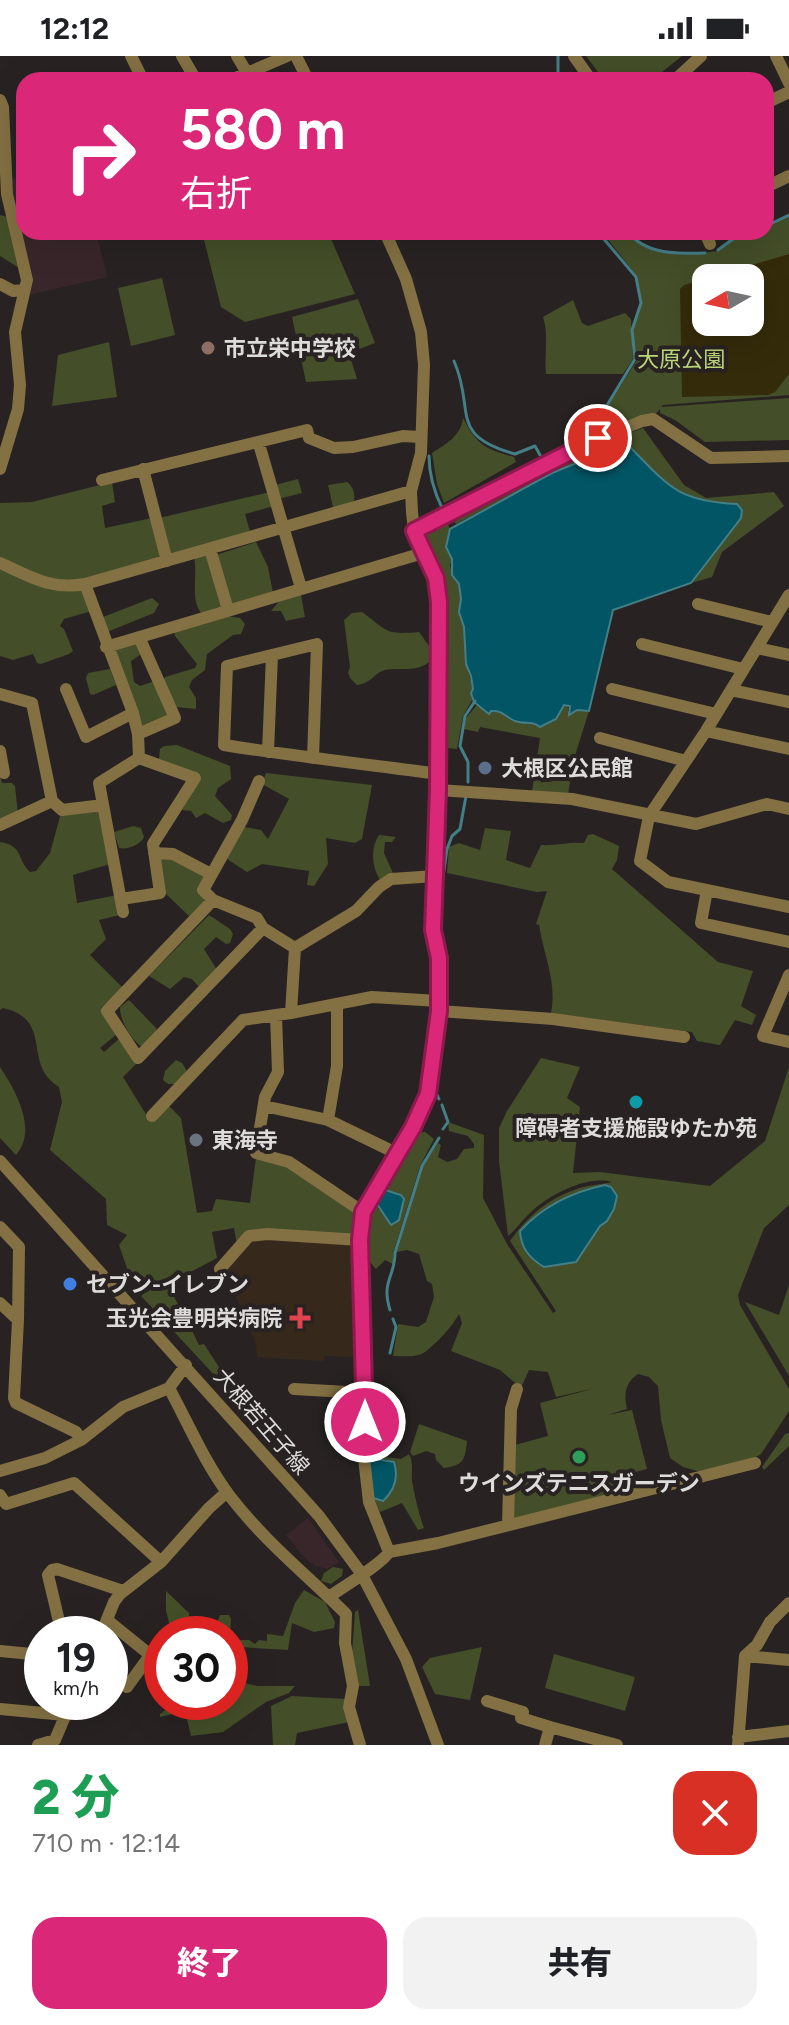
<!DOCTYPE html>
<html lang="ja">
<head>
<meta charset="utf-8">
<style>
	body { margin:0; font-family:Figtree,"Noto Sans JP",sans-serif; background:#f2f2f2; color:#202124; height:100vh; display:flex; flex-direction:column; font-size:30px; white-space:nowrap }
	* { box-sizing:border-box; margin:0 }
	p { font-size:26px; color:#757577 }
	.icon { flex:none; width:44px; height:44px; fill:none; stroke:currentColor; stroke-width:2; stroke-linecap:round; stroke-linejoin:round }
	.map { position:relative; height:1689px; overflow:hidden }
	.panel { display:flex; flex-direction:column; background:#fff; flex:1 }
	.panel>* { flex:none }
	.hud { position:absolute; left:16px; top:16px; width:758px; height:168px; border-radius:24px; box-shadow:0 8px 32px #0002; background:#db2777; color:#fff; overflow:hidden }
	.needle { width:52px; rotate:261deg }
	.tools { position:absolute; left:692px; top:208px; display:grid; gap:16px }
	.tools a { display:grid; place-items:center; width:72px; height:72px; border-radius:16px; background:#fff; box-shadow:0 8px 32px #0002; font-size:40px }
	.speed { position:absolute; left:24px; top:1560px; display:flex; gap:16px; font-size:40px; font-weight:700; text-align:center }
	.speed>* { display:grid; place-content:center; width:104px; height:104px; border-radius:50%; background:#fff; box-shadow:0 8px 32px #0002; line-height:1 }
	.speed small { font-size:20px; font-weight:400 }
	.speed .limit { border:12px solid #d22; background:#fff; color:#111 }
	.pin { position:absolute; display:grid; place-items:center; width:68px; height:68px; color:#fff; margin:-34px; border:4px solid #fff; border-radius:50%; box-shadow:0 2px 8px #0007 }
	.me { position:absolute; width:88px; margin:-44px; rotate:0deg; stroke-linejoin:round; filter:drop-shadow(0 0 6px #0008) }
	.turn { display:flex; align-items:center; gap:28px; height:168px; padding:0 32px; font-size:36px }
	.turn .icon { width:104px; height:104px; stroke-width:2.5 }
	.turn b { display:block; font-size:56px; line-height:68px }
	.round { display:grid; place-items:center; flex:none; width:84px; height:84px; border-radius:24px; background:#f2f2f2 }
	.head { display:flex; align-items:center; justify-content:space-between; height:136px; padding:0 32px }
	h1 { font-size:48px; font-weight:800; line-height:60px; color:#1e9e55 }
	.cta { display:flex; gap:16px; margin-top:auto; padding:16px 32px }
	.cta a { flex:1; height:92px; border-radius:24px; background:#db2777; color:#fff; font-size:32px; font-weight:800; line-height:92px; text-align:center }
	.cta a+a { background:#f2f2f2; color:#202124 }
	.status { display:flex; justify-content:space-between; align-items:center; height:56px; padding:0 40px; background:#fff; direction:ltr }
	.status svg { height:22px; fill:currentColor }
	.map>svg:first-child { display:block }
</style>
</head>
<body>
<div class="status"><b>12:12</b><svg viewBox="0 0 49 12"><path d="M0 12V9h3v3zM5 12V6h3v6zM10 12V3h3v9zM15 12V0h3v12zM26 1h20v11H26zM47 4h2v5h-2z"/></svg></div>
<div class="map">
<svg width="789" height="1689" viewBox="0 0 789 1689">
	<rect width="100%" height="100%" fill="#282322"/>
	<path fill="#39262b" d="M24,119V176H96L107,221L29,239L31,224L11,124Z
		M308,1462L339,1506L328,1513L315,1510L303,1500L286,1479Z"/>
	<path fill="#36291b" d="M249,1182L352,1188L354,1301L325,1300L323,1305L257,1301L256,1288L236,1241L233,1221L226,1220L223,1215Z"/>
	<path fill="#444e28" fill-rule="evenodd" d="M586,0H682L652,24H604Z
		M0,159L8,161L19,212L0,200Z
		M789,160V339L663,349L661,351L789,342V384L705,386L675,364L660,357V353L655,359L536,409L581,378L606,353L637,304L632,275L642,247L637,220L602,176H627L644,190L682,199L718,195L737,181L766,176V171ZM706,222H750V266H706Z
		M202,176H328L355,238L245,266L221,251Z
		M162,222L175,279L131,290L118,232Z
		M358,243L375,287L349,297L357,323L306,326L292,261Z
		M573,244L582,267L588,270L625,257L631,263L633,303L623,318H546C544,299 549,278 543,261Z
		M109,286L117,341L52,350L58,299Z
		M463,362C477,389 485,393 514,401L516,406L444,447L437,428L432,397C446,388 461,380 463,362Z
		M643,372L684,429L706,442L774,436L784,450L722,496L712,521L691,527L741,462L737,448C678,443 670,432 630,391L553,417L456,468L450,461L576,397Z
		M298,423L302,437L278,443L275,429Z
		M112,426L115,446L102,450L105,472L152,462L162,503L68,529L0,505V447L32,446Z
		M347,426C354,431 357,442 352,449L334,455L328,429Z
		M270,436L274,450L245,458L251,479L169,501L159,462Z
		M446,464L450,473L447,483L452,503L450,509L452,519L459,527L461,543L459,556L464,571L466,608L473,633L471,637L472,644L463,660L457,693L447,692L445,688L443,543L420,479Z
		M256,486L268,511L273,537L229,549L216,499Z
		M209,497L225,551L201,557C190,543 198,520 194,500Z
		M0,509L83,532L92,555L64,563L60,570L64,573L73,595L69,598L41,608L37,607L33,598L13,604L0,600Z
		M301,539L305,561L286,565L281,555H271L281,543Z
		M152,542L159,548L154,557L107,576L103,561Z
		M362,556C388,575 384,579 419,576L429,590V606C416,617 400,611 385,614C374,617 372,627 357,629L350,622L348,616L350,611L344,564L352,557Z
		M226,560L240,562L245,568L241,578L233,579L207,598L205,614L192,624L189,631L196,642V653L176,651L163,625L165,621L195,612L197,608L175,580L174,575Z
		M136,584L143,597L131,605L134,626L140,630L155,625L170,659L139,671L113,591Z
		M110,613L116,629L93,639L90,638L86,622L88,617Z
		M567,648L569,658L577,654L589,655L573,706L568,739L532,735L540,682L480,671L478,676L464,673L466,662L477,649L489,658L491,655C503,654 505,662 516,666C526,668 534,666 544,670L556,663L564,649Z
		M177,689L230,710L231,723L218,732L215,740L232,759L231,764L223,767L205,757L196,762L191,755L182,754L201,720L159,703L160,693L164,690Z
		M266,717L372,729L362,783L355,787L326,782L328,808L314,830L307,829L309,815L262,808L247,816L227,803L244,771L261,774L268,783L289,743L262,728Z
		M0,719L2,727H12L15,730L18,759L0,765Z
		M96,752L102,760L110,808L73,819L77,847L117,839L120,859L99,864L106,883L90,899L123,932L101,952L117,978L100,992L104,996L120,982L137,1007L123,1021L147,1060L167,1048L181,1062L197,1157L212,1155L216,1143L250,1147L256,1102L287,1111L354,1156L352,1180L267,1174L237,1189L234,1172L212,1176L217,1202L185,1219L184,1217L157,1230L145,1232L144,1228L130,1221L119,1189L127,1179L107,1169L106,1143L50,1094L62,1046L59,1031C21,1008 55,964 3,952L0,954V786C24,790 16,802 30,816L36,815L50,797L61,757Z
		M133,770L141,772L144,781C140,789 128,794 119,792L114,776Z
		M485,772L511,775L506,804L530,812L541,789C555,790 569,786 584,787L588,779L593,778L619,790L617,804L612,813L718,906L753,915L741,950L756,959L752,969L735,964L720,989L697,985L692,976L551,957C557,926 544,900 539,869L536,868L547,835L537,836L447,817L449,791L459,787L480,794Z
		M379,779L396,781L392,786H385L384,797L393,817L380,824C372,811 370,792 379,779Z
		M159,799L174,802L205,819L207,842L189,860L164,836Z
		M209,859L230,873L233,878L230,887L226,888L216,881L204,893L217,914L199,931L192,923L184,921L170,933L149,920Z
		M129,944L156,972L157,975L142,991C132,985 119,963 120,951Z
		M541,1002L580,1011L567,1042L580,1051L573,1117L600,1116L710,1130L765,1085L789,1011V1149L764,1172L738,1239L740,1249L789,1333V1355L761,1398L748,1406L701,1416L683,1411L670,1402L661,1364L658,1330L649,1321L638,1318C624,1327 624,1340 627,1353L607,1359L632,1354L647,1413L627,1418L621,1427L623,1436L516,1463L513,1460L515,1389L548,1380L540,1347L595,1332L556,1341L548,1316L529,1314L521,1332L500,1314L451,1295L462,1267L459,1258C451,1272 438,1286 425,1296C416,1302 402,1300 393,1300L398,1268L418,1271L426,1266L434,1241L432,1228L427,1225L419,1198L407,1194L397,1196L423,1110L438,1087L441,1089L438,1101L447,1106L457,1103L464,1093L474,1092V1088L468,1080L449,1075L448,1066L484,1079L483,1142L507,1188L553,1257L556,1255L510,1185C527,1161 546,1144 574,1134C586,1129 600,1129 612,1126C586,1119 549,1139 530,1157C522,1164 516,1174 508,1180L499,1105V1072L507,1055ZM551,1149L607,1165L600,1170L576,1206Z
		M176,1004L182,1007L187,1015L175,1028H168L163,1024L165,1015Z
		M0,1011C16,1035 38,1074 16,1099L0,1082Z
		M425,1076L434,1083L420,1110L393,1198V1208L385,1204L376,1213C359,1197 368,1165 375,1145L379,1154L401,1139L382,1133L414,1077Z
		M175,1224L177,1238L174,1241L183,1257L190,1256L192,1260L187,1264L199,1289L204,1288L219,1311L217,1322L141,1240C146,1234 165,1229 175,1224Z
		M789,1229V1320L745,1246L779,1259Z
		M419,1368L467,1385C465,1404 464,1409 444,1412L436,1404L435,1398L426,1395L413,1400L410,1396Z
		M789,1377V1390L764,1414L762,1411L785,1378Z
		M409,1398C414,1407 411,1415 412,1425C415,1441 418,1456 424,1472L418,1474L402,1447L380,1456L373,1442L383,1445C398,1431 393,1422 388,1404L376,1403L378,1400L401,1403Z
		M333,1511L343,1513L342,1520L331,1528L321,1525L324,1517Z
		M304,1534L325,1546L335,1566L334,1572L314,1576L292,1567L288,1594L238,1591L240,1584H249L255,1588L259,1584L267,1585V1578L283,1580L295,1547Z
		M166,1535L189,1557V1578H172L166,1555Z
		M358,1554L370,1630H358L352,1598L355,1556Z
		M220,1559H229L231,1563L230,1578H218L219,1574L215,1572Z
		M482,1591L470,1644L435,1638L422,1611L430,1602Z
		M554,1598L635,1621L625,1655L545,1632Z
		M230,1624L258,1630H295L289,1637L266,1646L223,1676L191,1680L185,1655L160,1661V1658C180,1642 205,1646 230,1646Z
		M292,1640L345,1643L349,1666L297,1677L295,1689H273L271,1650Z"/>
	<path fill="#342b0a" d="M789,198V318L775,336L768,339L682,341L680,233L684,229L706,223V266H750V222H708Z"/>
	<path fill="#025564" stroke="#447e87" stroke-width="2" d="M619,390L630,391C669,431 678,445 737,448L742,454L741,462L691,527L613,554L589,655L577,654L569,659L570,650L564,649L556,663L540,671C532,664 525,669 515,665C505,661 503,654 491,655L489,658L474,646L471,637L473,633L471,620L466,608L464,571L459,556L461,543L459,528L452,519V503L446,491L450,473L552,417Z
		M605,1129L611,1131L617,1140L614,1153L607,1165L600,1170L576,1206L544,1211C529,1202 521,1192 520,1175C543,1150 572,1136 605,1129Z
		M382,1133L401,1139L404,1143L399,1164L391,1169L375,1145Z
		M376,1403L394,1406C399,1422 395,1434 383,1445L373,1442L368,1404Z"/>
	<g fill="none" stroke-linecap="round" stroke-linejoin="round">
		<path stroke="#447e87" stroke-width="3" d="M558,24V0
			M766,170L789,159
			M598,176L636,221L641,247L632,274L635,303L606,351
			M628,176C646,199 679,198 705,197
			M718,194L737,180L753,176
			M454,305C476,355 447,379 515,398L535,390L540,399
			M429,400C429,419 436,441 445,458
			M468,726V706L460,690L465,660L475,645
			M440,842L447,793L452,780L460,773L466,740
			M439,866L443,894
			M445,921V943
			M439,1001L445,962
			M434,1032L439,1043
			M442,1049L448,1066L443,1073
			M390,1254C381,1225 395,1221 395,1197L422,1110L439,1082
			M390,1297L396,1271L393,1263"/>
		<path stroke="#837043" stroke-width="12" d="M131,0L143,24
			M182,0L196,24
			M237,0L247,17
			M296,0L308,24
			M574,0L591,24
			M776,0L789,27
			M231,24L287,0
			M675,24L701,0
			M0,44L3,51L7,138L27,224L15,276L20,329L18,353L0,413
			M766,47L789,36
			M766,131L789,120
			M705,176L710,188
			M0,228L13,235L24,234
			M259,388L301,532
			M143,413L167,505
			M102,424L307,374L309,382L334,392L353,391L403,380L420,381
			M414,475L442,463L562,398L642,365L653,363L711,402L789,400
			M210,493L228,554
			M0,507C31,521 50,534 85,528L411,435
			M85,528L133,657L138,678L139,702
			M789,539L706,675L649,760L640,805L668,826L789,851
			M698,548L772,566
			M642,588L743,613
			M106,591L423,497
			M757,592L789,599
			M66,633L86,681L133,657
			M612,633L716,658
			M731,634L789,646
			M0,638L32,647L52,745L62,754L103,749
			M706,675L789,693
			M138,678L175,662L139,581
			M600,682L686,705
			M0,695L4,717
			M268,696L272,599
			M313,702L317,588L227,610L224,689C293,700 363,708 432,717L438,718
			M259,725L242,764L203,834L213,844L257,862L263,872L295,892
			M438,734L572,743L696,768L767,748L789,753
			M0,769L52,745
			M154,797L173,798L211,818
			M707,834L701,867L789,886
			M121,843L160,837L153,788L195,722L139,702
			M213,844L107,955L138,1002L263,872
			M123,856L99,727L139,702
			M295,892L291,957L276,959L278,1016L265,1041L256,1097L289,1106L363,1156
			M295,892L356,855L379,831L391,823L436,820
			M789,919L763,980L789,986
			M439,955L553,963L684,981
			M291,957L372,941L439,945
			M264,1050L328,1064L398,1098
			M152,1060L243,964L276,959
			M328,1064L337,1010V950
			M0,1105L319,1460L361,1517L406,1603L438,1689
			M0,1171L19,1191L18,1264
			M220,1213L249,1180L267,1178L360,1184
			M0,1247L18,1264L14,1342L16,1347L76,1376L81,1384
			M169,1332L186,1309
			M294,1333L365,1337
			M0,1415L45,1402L81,1384L123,1351L169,1332C188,1367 205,1407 229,1439C265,1486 306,1518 346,1558L345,1587L353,1630L349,1651L360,1689
			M0,1439L6,1448L74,1427L161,1506
			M508,1469L511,1353L517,1333
			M389,1496L438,1487L755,1407
			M329,1541C343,1531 383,1507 389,1496L369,1446L364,1402L365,1315L360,1184L363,1156L413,1071L428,1038L439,955V902L433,874L438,734L439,546L436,522L414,475L412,456L411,435L421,397L424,309L421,276L406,223L385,176
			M107,1564L149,1598L148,1602L127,1631L110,1621
			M62,1578L48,1519L52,1514L57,1513L123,1535
			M101,1578L114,1546L120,1538L161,1506L209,1452L227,1436
			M0,1595L42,1599
			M745,1600L789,1604
			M487,1645L523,1656L521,1662L550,1671
			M0,1653L65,1659
			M738,1681L789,1675
			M38,1689L55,1684L71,1646
			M545,1689L550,1671L617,1689
			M738,1689L745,1600L757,1589L770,1566L789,1547"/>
	</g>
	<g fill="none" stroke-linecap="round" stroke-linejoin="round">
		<g stroke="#8e194d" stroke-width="20">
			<path id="route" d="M365,1366L360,1184L363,1156L413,1071L428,1038L439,955V902L433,874L438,734L439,546L436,522L414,475L598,382"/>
		</g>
		<use href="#route" stroke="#db2777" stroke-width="14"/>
	</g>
	<circle fill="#8d6e63" stroke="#282322" stroke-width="3" cx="208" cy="292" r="8"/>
	<circle fill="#5c6f8a" stroke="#282322" stroke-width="3" cx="485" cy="712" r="8"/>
	<circle fill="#0f9aa8" stroke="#282322" stroke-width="3" cx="636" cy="1046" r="8"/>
	<circle fill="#6b7280" stroke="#282322" stroke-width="3" cx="196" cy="1084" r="8"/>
	<circle fill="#3f7fe0" stroke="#282322" stroke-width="3" cx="70" cy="1228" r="8"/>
	<path fill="#e0444e" stroke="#282322" stroke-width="3" d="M296 1250h8v8h8v8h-8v8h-8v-8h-8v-8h8z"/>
	<circle fill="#2e9e5b" stroke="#282322" stroke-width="3" cx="579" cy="1401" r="8"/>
	<g text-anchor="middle" stroke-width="8" stroke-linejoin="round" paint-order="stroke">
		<g font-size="22" font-weight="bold" fill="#dedcda" stroke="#282322" text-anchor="start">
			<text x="224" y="300">市立栄中学校</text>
			<text x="501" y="720">大根区公民館</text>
			<text x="636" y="1080" text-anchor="middle">障碍者支援施設ゆたか苑</text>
			<text x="212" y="1092">東海寺</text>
			<text x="86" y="1236">セブン-イレブン</text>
			<text x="282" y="1270" text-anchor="end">玉光会豊明栄病院</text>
			<text x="579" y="1435" text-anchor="middle">ウインズテニスガーデン</text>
		</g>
		<g font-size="22" fill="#bcd478" stroke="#282322">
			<text x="681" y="311">大原公園</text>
		</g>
		<g font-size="22" fill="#dedcda" stroke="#282322">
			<text transform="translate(262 1365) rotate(49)" y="8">大根若王子線</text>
		</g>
	</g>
</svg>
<div class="tools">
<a><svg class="needle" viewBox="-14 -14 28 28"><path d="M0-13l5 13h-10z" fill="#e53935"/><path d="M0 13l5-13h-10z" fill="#757577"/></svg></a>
</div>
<div class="speed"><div>19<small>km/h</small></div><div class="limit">30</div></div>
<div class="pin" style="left:598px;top:382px;background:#d93025"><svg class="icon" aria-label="arrive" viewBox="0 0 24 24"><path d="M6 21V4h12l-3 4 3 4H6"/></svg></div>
<svg class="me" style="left:365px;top:1366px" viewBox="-20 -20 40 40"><circle r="17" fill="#db2777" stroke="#fff" stroke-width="3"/><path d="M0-11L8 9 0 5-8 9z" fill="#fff"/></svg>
<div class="hud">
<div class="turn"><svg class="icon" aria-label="right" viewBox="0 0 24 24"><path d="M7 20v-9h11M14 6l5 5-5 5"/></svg><div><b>580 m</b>右折</div></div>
</div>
</div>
<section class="panel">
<div class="head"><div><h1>2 分</h1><p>710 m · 12:14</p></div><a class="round" style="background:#d93025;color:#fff"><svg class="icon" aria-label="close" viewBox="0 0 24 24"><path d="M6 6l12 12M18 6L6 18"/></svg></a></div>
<div class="cta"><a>終了</a><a>共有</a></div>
</section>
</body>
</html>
